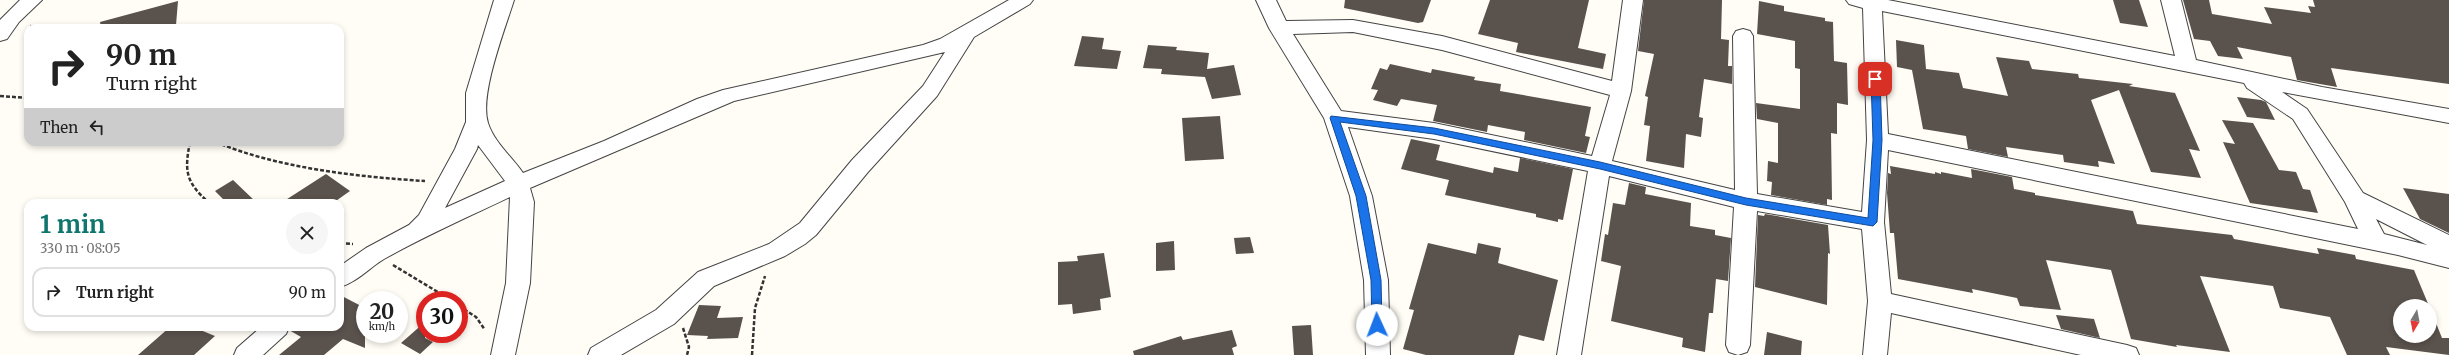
<!DOCTYPE html>
<html lang="en">
<head>
<meta charset="utf-8">
<style>
	body { margin:0; font-family:Merriweather,serif; background:#f6f6f6; color:#222; height:100vh; display:flex; flex-direction:column; font-size:15px; white-space:nowrap }
	* { box-sizing:border-box; margin:0 }
	p { font-size:13px; color:#767676 }
	.icon { flex:none; width:22px; height:22px; fill:none; stroke:currentColor; stroke-width:2; stroke-linecap:round; stroke-linejoin:round }
	.map { position:relative; flex:1; overflow:hidden }
	.sheet { position:absolute; left:24px; top:199px; width:320px; height:132px; display:flex; flex-direction:column; background:#fff; border-radius:12px; box-shadow:0 2px 6px #0003 }
	.sheet>* { flex:none }
	.top-card { position:absolute; left:24px; top:24px; width:320px; height:122px; border-radius:12px; box-shadow:0 2px 6px #0003; background:#fff; color:#222; overflow:hidden }
	.needle { width:26px; rotate:190deg }
	.buttons { position:absolute; left:2393px; top:299px; display:grid; gap:8px }
	.buttons a { display:grid; place-items:center; width:44px; height:44px; border-radius:50%; background:#fff; box-shadow:0 2px 6px #0003; font-size:20px }
	.speed { position:absolute; left:356px; top:291px; display:flex; gap:8px; font-size:20px; font-weight:700; text-align:center }
	.speed>* { display:grid; place-content:center; width:52px; height:52px; border-radius:50%; background:#fff; box-shadow:0 2px 6px #0003; line-height:1 }
	.speed small { font-size:10px; font-weight:400 }
	.speed .limit { border:6px solid #d22; background:#fff; color:#111 }
	.pin { position:absolute; display:grid; place-items:center; width:34px; height:34px; color:#fff; margin:-17px; border-radius:8px; box-shadow:0 2px 6px #0006 }
	.me { position:absolute; width:44px; margin:-22px; rotate:358deg; stroke-linejoin:round; filter:drop-shadow(0 0 3px #0008) }
	.turn { display:flex; align-items:center; gap:14px; height:84px; padding:0 16px; font-size:18px }
	.turn .icon { width:52px; height:52px; stroke-width:2.5 }
	.turn b { display:block; font-size:28px; line-height:34px }
	.then { display:flex; align-items:center; height:38px; padding:0 16px; background:#0003; gap:8px; font-size:15px }
	.round { display:grid; place-items:center; flex:none; width:42px; height:42px; border-radius:21px; background:#f6f6f6 }
	.headline { display:flex; align-items:center; justify-content:space-between; height:68px; padding:0 16px }
	h1 { font-size:24px; font-weight:700; line-height:30px; color:#0f766e }
	ul { padding:0; list-style:none }
	li { display:flex; align-items:center; gap:12px; height:50px; margin:0 8px 6px; padding:0 8px; border:2px solid #e0e0e0; border-radius:12px }
	li div { flex:1 }
	li b { display:block; font-size:15px }
	li em { font-style:normal }
	.map>svg:first-child { display:block }
</style>
</head>
<body>
<div class="map">
<svg width="2449" height="355" viewBox="0 0 2449 355">
	<rect width="100%" height="100%" fill="#fffdf5"/>
	<path fill="#5a524d" d="M1345,0H1431L1423,22L1418,23L1344,8Z
		M1490,0H1589L1578,48L1606,54L1603,69L1516,52L1518,43L1478,34Z
		M1644,0H1722L1721,39L1729,40L1728,66H1732V84L1704,79L1699,117L1703,118L1701,137L1686,134L1684,168L1646,161L1650,126L1644,125L1648,97L1645,96L1654,54L1638,51Z
		M2113,0H2139L2148,27L2120,23Z
		M2183,0H2209L2212,14L2272,24L2264,7L2311,13L2308,6L2315,7L2313,0H2449V84L2331,68L2337,87L2297,80L2291,57L2237,47L2243,59L2218,56L2210,41L2194,39Z
		M178,1L176,25L164,28H101L100,22Z
		M1759,1L1784,6V11L1825,18V21L1833,22L1834,61L1847,63L1848,105L1837,103V134L1831,133L1832,200L1827,199V205L1771,195L1772,182L1767,181L1768,161L1778,163V123L1757,119L1756,103L1800,109V69L1795,68V41L1757,34Z
		M1082,36L1104,38L1102,49L1121,51L1117,69L1074,66Z
		M1896,40L1924,45L1926,69L1959,73L1963,88L2008,96L1996,57L2029,61L2032,69L2078,74L2079,78L2133,84L2129,86L2175,93L2200,151L2189,149L2201,178L2151,172L2119,90L2091,100L2115,164L2098,161L2099,167L2064,162L2063,155L2006,147L2008,157L1968,149L1966,136L1923,129L1912,70L1897,67Z
		M1148,45L1177,47L1176,50L1209,53L1207,69L1234,65L1241,95L1212,99L1205,77L1161,74L1162,69L1143,68Z
		M1390,64L1431,73L1432,69L1475,77L1474,80L1501,84L1500,91L1591,107L1585,136L1590,137L1586,153L1524,140L1525,132L1488,125L1487,132L1433,121L1437,105L1401,99L1397,106L1373,100L1378,90L1371,89L1380,68L1387,70Z
		M2237,97L2261,100L2266,102L2275,120L2247,117Z
		M1220,116L1224,159L1185,161L1182,118Z
		M2222,120L2253,123L2279,170L2296,172L2303,189L2310,190L2318,213L2250,203L2223,142L2235,144Z
		M1411,139L1440,145L1436,160L1493,173L1494,167L1518,172L1520,158L1573,169L1563,220L1558,219V222L1536,217V214L1445,195L1449,180L1401,169Z
		M1890,166L1935,174V172L1941,174V172L1972,178L1971,169L2012,177L2014,189L2035,193V195L2133,211L2137,224L2232,235L2234,239L2319,254L2317,248L2355,255L2356,259L2414,270L2429,306H2400V336H2430V308L2442,338H2449V355L2386,347L2390,355H2347L2330,317L2280,308L2273,286L2200,276L2230,352L2176,345L2177,347L2131,339L2111,270L2046,260L2061,310L2020,306L2017,298L1972,289L1973,293L1898,279L1894,233H1890L1887,193L1888,173L1891,174Z
		M326,174L350,191L333,203H281Z
		M233,180L257,203H227L215,191Z
		M1629,183L1646,187L1645,194L1691,203L1690,226L1715,230V235L1731,238L1728,281L1716,279L1713,313H1709L1705,352L1682,347L1683,338L1611,321L1621,266L1601,261L1605,234L1608,235L1613,203L1625,205Z
		M2403,188L2449,194V233L2420,219Z
		M1765,214L1828,225L1830,254L1828,253L1827,305L1755,287L1758,215L1764,216Z
		M1250,237L1254,253L1236,254L1234,238Z
		M1174,241L1175,270L1156,271V243Z
		M1428,243L1476,254L1478,243L1501,248L1498,263L1558,280L1544,341L1519,335L1514,355H1426L1403,349L1414,310L1409,309Z
		M1104,253L1111,297L1100,299L1101,310L1073,314L1072,304L1058,305V262L1078,261L1077,256Z
		M340,295L365,308V348L343,339L324,355H279L301,337L289,330L290,327H340Z
		M699,305L721,306L717,318L743,317L738,338L707,339L708,336L687,335Z
		M2056,315L2094,319L2100,338L2061,329Z
		M425,322V338L433,342L420,354L401,343Z
		M1311,325L1313,355H1294L1292,326Z
		M170,327H193L215,336L194,355H138Z
		M1232,330L1237,346L1232,348L1234,355H1134L1133,351L1181,336L1183,340Z
		M1767,332L1802,341L1801,355H1764Z"/>
	<g fill="none" stroke-linecap="round" stroke-linejoin="round">
		<g stroke="#444" stroke-width="2">
			<path id="minor" d="M20,0H42L19,22L7,39L0,41V20Z
				M494,0H514C505,29 479,95 488,123C494,142 512,157 523,173L604,141L697,99L723,90L923,45L940,39L1009,0H1033L1030,4L974,37L937,96L868,172L816,235L805,244L785,256L714,286L674,324L621,355H588L591,348L656,310L698,272L769,244L800,223L852,160L923,86L945,52L734,101L530,188L534,202L530,283L515,355H491L506,283L510,197C468,217 425,236 384,259C369,268 357,282 340,287V266L366,248L409,225L419,215L455,149L466,122V93ZM478,145L505,181L445,208L477,149Z
				M1256,0H1276L1286,21L1353,20L1442,36L1612,81L1623,0H1643L1631,91L1612,161L1735,190L1733,36L1736,31L1743,29L1750,31L1753,36L1757,194L1862,212L1867,140L1863,8L1849,4L1846,0H1888L2175,56L2161,0H2181L2196,60L2322,87L2449,109V123L2282,92L2307,109L2363,193L2449,235V268L2398,255L1888,150L1884,222L1891,294L2127,345L2136,348L2139,355H2081L1891,313L1887,355H1863L1868,301L1862,229L1757,211L1750,345L1747,352L1738,355L1729,352L1726,345L1734,207L1609,176L1581,355H1557L1588,171L1434,139L1348,127L1372,196L1388,280L1390,355H1366L1364,280L1350,196L1324,118L1269,28ZM1882,11L2244,83L2247,88L2293,119L2345,202L2358,229L1888,134ZM1353,32L1442,50L1610,95L1592,156L1434,123L1341,111L1293,34ZM2376,219L2427,245L2384,234Z
				M261,327H289L286,334L263,355H234L237,348Z"/>
		</g>
		<path stroke="#333" stroke-width="2.5" stroke-dasharray="4 2" stroke-linecap="butt" d="M30,26L37,28
			M0,96L28,98
			M190,142C184,172 186,182 209,203
			M216,142C277,168 359,177 425,181
			M340,243L353,244
			M393,265L451,300
			M459,306L476,317L485,330
			M683,328L689,347L687,355
			M752,355L755,308L765,276"/>
		<use href="#minor" fill="#fff" fill-rule="evenodd"/>
	</g>
	<path fill="#1a73e8" stroke="#114b97" d="M1875,76L1880,79L1882,140L1877,222L1873,226L1746,205L1600,169L1434,134L1340,122L1366,196L1381,280L1382,325L1377,329L1372,325L1371,280L1356,196L1330,118L1331,116L1434,128L1600,162L1746,198L1868,218L1873,140L1871,79Z"/>
</svg>
<div class="buttons">
<a><svg class="needle" viewBox="-14 -14 28 28"><path d="M0-13l5 13h-10z" fill="#e53935"/><path d="M0 13l5-13h-10z" fill="#767676"/></svg></a>
</div>
<div class="speed"><div>20<small>km/h</small></div><div class="limit">30</div></div>
<div class="pin" style="left:1875px;top:79px;background:#d93025"><svg class="icon" aria-label="arrive" viewBox="0 0 24 24"><path d="M6 21V4h12l-3 4 3 4H6"/></svg></div>
<svg class="me" style="left:1377px;top:325px" viewBox="-20 -20 40 40"><circle r="19" fill="#fff"/><path d="M0-13L10 11 0 6-10 11z" fill="#1a73e8"/></svg>
<div class="top-card">
<div class="turn"><svg class="icon" aria-label="right" viewBox="0 0 24 24"><path d="M7 20v-9h11M14 6l5 5-5 5"/></svg><div><b>90 m</b>Turn right</div></div>
<div class="then">Then<svg class="icon" aria-label="left" viewBox="0 0 24 24"><path d="M17 20v-9H6M10 6l-5 5 5 5"/></svg></div>
</div>
<section class="sheet">
<div class="headline"><div><h1>1 min</h1><p>330 m · 08:05</p></div><a class="round"><svg class="icon" aria-label="close" viewBox="0 0 24 24"><path d="M6 6l12 12M18 6L6 18"/></svg></a></div>
<ul>
<li><svg class="icon" aria-label="right" viewBox="0 0 24 24"><path d="M7 20v-9h11M14 6l5 5-5 5"/></svg><div><b>Turn right</b></div><em>90 m</em></li>
</ul>
</section>
</div>
</body>
</html>
